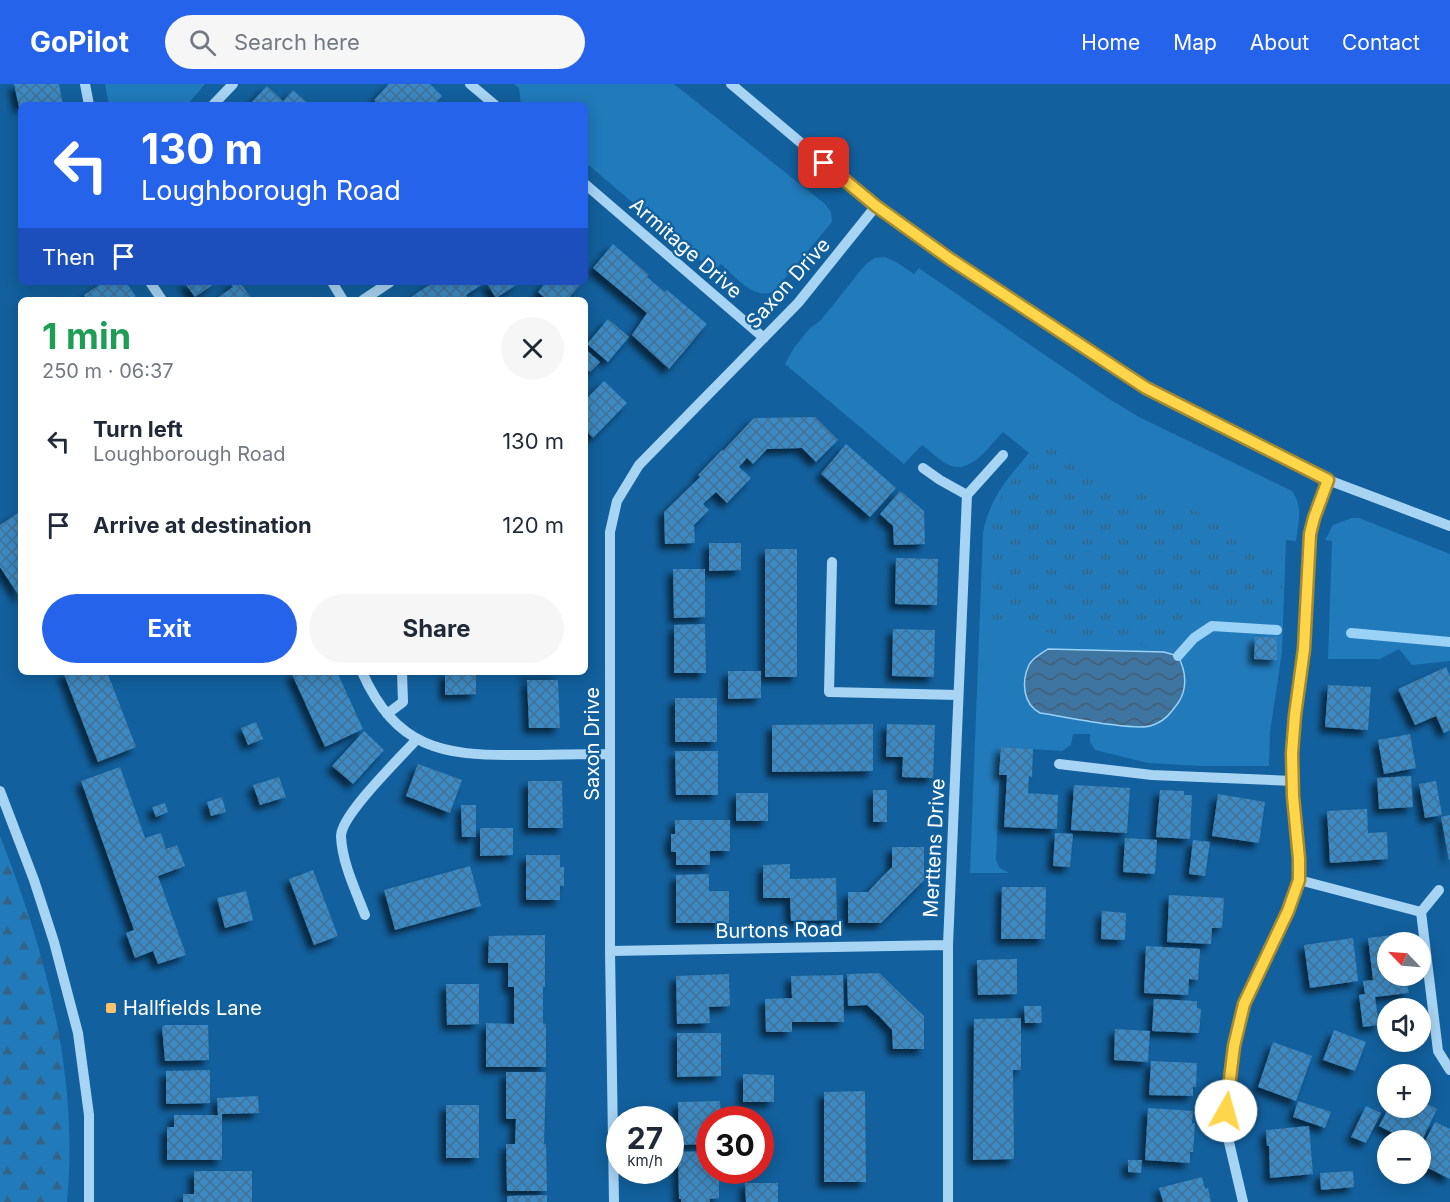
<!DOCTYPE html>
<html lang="en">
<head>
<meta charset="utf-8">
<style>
	body { margin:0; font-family:Inter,sans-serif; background:#f6f6f7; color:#1f2937; height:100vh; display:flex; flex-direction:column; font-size:22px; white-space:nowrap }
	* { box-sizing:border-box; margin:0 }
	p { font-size:20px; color:#747a83 }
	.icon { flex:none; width:33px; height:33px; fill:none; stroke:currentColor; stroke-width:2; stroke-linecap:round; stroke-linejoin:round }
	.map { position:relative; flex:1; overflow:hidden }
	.panel { position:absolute; left:18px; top:213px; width:570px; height:378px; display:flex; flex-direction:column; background:#fff; border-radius:9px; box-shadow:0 3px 15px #0003 }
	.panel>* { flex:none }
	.guide { position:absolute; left:18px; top:18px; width:570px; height:183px; border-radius:9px; box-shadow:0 3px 15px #0003; background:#2563eb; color:#fff; overflow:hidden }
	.needle { width:39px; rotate:295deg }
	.tools { position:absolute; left:1377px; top:848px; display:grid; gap:12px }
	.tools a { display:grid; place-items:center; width:54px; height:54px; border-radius:50%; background:#fff; box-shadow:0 3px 15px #0003; font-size:30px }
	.speed { position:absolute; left:606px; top:1022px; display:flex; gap:12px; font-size:30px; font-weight:700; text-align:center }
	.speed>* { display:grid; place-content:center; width:78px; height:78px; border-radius:50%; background:#fff; box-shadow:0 3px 15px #0003; line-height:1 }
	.speed small { font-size:15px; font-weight:400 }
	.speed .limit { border:9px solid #d22; background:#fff; color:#111 }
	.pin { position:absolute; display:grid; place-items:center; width:51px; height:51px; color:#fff; margin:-26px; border-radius:12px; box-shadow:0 3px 9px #0006 }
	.me { position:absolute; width:66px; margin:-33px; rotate:7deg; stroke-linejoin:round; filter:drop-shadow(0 0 4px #0008) }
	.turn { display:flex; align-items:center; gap:21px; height:126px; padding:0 24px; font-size:27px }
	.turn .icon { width:78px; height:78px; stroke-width:2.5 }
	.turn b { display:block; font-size:42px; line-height:51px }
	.then { display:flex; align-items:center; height:57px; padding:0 24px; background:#0003; gap:12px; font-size:22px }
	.round { display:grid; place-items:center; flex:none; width:63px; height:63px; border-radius:32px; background:#f6f6f7 }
	.overview { display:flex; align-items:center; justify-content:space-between; height:102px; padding:0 24px }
	h1 { font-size:36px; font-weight:700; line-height:45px; color:#1e9e55 }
	.primary-button { display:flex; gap:12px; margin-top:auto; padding:12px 24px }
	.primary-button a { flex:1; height:69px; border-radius:36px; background:#2563eb; color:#fff; font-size:24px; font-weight:700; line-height:69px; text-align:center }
	.primary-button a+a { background:#f6f6f7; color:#1f2937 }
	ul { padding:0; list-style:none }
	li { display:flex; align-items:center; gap:18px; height:84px; padding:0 24px }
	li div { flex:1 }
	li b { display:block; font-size:22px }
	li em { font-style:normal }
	header { display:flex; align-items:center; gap:36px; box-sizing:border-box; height:84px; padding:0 30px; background:#2563eb; color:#fff }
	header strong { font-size:28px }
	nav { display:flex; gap:33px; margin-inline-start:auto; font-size:21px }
	.search { width:420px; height:54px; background:#f6f6f7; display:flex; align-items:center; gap:15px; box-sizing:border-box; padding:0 21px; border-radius:33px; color:#747a83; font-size:22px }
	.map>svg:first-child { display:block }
</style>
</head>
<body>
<header>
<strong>GoPilot</strong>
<div class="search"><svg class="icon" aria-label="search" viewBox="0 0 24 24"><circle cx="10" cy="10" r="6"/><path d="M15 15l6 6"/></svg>Search here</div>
<nav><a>Home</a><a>Map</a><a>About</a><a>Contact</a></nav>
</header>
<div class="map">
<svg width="1450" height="1118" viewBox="0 0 1450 1118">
	<defs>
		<pattern id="forest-firs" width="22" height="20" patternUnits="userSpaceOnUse" patternTransform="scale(1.5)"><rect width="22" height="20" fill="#217aba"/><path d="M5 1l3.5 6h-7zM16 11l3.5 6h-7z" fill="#346588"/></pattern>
		<pattern id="park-tufts" width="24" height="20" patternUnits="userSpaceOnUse" patternTransform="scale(1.5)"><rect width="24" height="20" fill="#217aba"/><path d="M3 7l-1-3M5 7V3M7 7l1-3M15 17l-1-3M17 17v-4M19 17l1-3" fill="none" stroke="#346588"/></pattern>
		<pattern id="water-waves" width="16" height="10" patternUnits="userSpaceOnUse" patternTransform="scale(1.5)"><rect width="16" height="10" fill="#3e75a0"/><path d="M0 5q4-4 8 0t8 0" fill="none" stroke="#465e72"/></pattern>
		<pattern id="building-cross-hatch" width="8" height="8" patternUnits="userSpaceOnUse" patternTransform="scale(1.5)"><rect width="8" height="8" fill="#3b8ac4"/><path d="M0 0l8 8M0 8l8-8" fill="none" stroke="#427194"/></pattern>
		<filter id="shadow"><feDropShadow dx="-5.5" dy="5.5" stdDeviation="3" flood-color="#0009"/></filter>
	</defs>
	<rect width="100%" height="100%" fill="#12609d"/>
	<path fill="#217aba" d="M105,0H205L187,21H109Z
		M514,0H674L825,120L831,128L832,138L775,206C756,219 735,192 721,180L714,188L585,78V21H521L519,4Z
		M885,173L896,178L914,190L919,184L1109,315L1141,334L1292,407C1304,424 1298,438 1296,457L1286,456L1282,568L1270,648L1269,682H1202L1148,679L1095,666L1090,658V650H1073L1071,661L1062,667L1001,663L996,776L1000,784L1009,789H970L983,448C990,414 1007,395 1029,369L1003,348C990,361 971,391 949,381C939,377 931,367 922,361L904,380L785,280L794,264L809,245L821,236L865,181L874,174Z
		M1352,434H1359L1450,470V577L1412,581L1399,565L1380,575H1328L1332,457L1325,456L1333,441Z"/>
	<path fill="url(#forest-firs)" d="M0,752C46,869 79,991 67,1118H0Z"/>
	<path fill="url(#park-tufts)" d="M1048,357C1070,372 1093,389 1118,400C1141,409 1166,412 1188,423C1221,439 1250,462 1285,475L1283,522C1254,521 1223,518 1196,528L1147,562L985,540C986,500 981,456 998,419C1009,395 1030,376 1048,357Z"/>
	<path fill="url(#water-waves)" stroke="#9ad1f7" stroke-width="1.5" d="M1048,565L1164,568L1178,572C1186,587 1188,605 1178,619C1170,630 1164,638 1150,642C1133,647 1062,632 1040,629C1023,620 1021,598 1029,581C1033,573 1041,570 1048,565Z"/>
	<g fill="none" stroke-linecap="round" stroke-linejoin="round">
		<path stroke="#9ad1f7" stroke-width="10" d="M1351,549L1450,558
			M1178,572L1194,554L1212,542L1277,546"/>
	</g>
	<path fill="url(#building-cross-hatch)" filter="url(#shadow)" d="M14,0H59L63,21H21L20,28Z
		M389,0H430L442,12L437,17L441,21H379L374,16Z
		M267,2L283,17L293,6L310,21H249Z
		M613,160L649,191L647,193L665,208L667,206L707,240L669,285L632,251L647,229L593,184Z
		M104,198H126L138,216H87L84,211Z
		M184,198H217L195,213Z
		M229,198H240L252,216H214L233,203Z
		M434,198H517L518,200L496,214L486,198L466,211L469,216H406Z
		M546,198H576L580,201L567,216H547L538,208Z
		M608,235L629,253L608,278L587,260Z
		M585,265L600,278L590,288L585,284Z
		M604,297L627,319L593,354L585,346V316Z
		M815,333L838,356L816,378L802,364L767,365L753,380L747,374L739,383L751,394L727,419L716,408L703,420L709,426L694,441L695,459L665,460L664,428L700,393L698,391L722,366L723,367L754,334Z
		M846,360L896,404L870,433L821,390Z
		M900,407L924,427L925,460L894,461L893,442L880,430Z
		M21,427V515L0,483V441Z
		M709,459H741V486L709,487Z
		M765,465H797V593H765Z
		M896,474L938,475L937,521L895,520Z
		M673,485H705V533L674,534Z
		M705,540L706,589H674V541Z
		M893,545L935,546L934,593L892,592Z
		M1255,553H1277V576L1254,575Z
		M1446,583L1450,592V646L1444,649L1436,632L1415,641L1398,605Z
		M728,587H761V614L728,615Z
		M63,588H107L136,663L98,678Z
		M291,588H337L363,645L325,663Z
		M445,588H476V610L445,611Z
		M525,588H559V591H525Z
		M527,596H558L560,644H529Z
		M1328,601L1371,603L1368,646L1325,643Z
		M675,614H717V658H675Z
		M256,638L263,655L248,661L241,644Z
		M873,640V687L772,688V641Z
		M887,640L935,641L933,694L902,693L903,673H886Z
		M364,647L384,666L353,700L332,682Z
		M1410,650L1416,684L1384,690L1378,656Z
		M1001,663L1033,665L1032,693L1029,692L1028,709L1058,711L1057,745L1004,743L1007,691H999Z
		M675,667H718V711H676Z
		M418,680L462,696L450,729L406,712Z
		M120,683L145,754L161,749L166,765L177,761L185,782L158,792L186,871L158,880L153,867L135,874L126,849L134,846L81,697Z
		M1411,692L1413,723L1379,725L1377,694Z
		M279,693L286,713L260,721L253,701Z
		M528,697H562L563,744H528Z
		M1436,697L1442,731L1425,734L1419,700Z
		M1074,701L1130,704L1127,749L1071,746Z
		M873,706H887V738H873Z
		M1160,706L1184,707V711H1192L1190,755L1156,753Z
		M736,709H768V737H736Z
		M1218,710L1265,718L1259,759L1212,752Z
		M222,713L226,728L211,732L207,718Z
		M165,719L168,728L156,733L152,723Z
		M461,721H476V753H462Z
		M1367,725L1368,749L1387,748L1388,775L1330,779L1327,727Z
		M1450,731V775L1449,776L1441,733Z
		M675,736H730V767H710V781H676V768H671V750H675Z
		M480,744H513V771L480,772Z
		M1055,749L1073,750L1070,783L1053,782Z
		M1125,754L1157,756L1155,790L1123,788Z
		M1193,756L1210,758L1205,792L1189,790Z
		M892,763H924V796L881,839H848V808H868L880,795L892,783Z
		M526,771H560V783H564V802H560V816H526Z
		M790,780V795L836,794L837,836L791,837L790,814H763V781Z
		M470,782L481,822L395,846L384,806Z
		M313,786L338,852L314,861L289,795Z
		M709,790V807H729V839H676V791Z
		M1002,803H1046L1045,855H1001Z
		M246,807L253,836L225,844L217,814Z
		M1169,811L1224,814L1222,844H1212L1211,860L1167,858Z
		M1102,827L1126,829L1125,856L1101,855Z
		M1401,850L1402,858H1388V891H1406L1409,909L1375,913L1379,941L1363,943L1359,911L1365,910L1363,897L1373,896L1368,854Z
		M545,851V903H543V939L546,940V983H486V939L514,940V903H508V879H488L489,852Z
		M1353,854L1358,897L1310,904L1304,861Z
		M1146,862L1200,865L1198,896L1189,895L1188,911L1144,909Z
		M1017,875V910L978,911L977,876Z
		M879,889L924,932V965H893L892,946L880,933L867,921L848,922L847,890Z
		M729,890L730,922L709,923L710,939L677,940L676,892Z
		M843,891L844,938H792V948H766L765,915L792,914L791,892Z
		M446,900H479V940L447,941Z
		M1154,915L1197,917V924L1201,925L1199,949L1152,947Z
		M1024,922H1041L1042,939H1025Z
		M1021,934V986H1013L1014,1075L973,1076L974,935Z
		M165,941H208L209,976L165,977L162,943Z
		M1115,945L1150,947L1148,978L1114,976Z
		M1334,946L1366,958L1355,987L1323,976Z
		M677,949H721V992L677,993Z
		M1273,958L1312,972L1296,1017L1258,1003Z
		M1151,977L1197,979L1196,1003H1193V1012L1149,1011Z
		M210,986V1019L166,1020V987Z
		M506,988H546L544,1060H546L547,1107H507L506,1060H515L516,1035H506Z
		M743,990L774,991V1018H743Z
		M865,1007L866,1098H824V1008Z
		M258,1012L259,1029L222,1030V1076H167V1043H174V1031H218L217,1014Z
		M1420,1016L1437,1025L1422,1056H1407L1379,1042L1389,1023H1420Z
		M720,1017L721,1035H710V1060L679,1061L678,1018Z
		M1298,1017L1331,1028L1325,1044L1293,1033Z
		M446,1021H479V1074H446Z
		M1366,1022L1381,1029L1366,1059L1351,1053Z
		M1148,1024L1193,1027L1192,1039H1195L1193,1068H1190V1079L1145,1076Z
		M1435,1038L1450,1045V1095L1420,1080V1067Z
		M1309,1042L1313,1090L1270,1094L1269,1062H1267L1266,1046Z
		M710,1067V1086H719V1114L710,1115V1118H681V1115H679L678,1068Z
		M1128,1076H1142L1141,1089L1128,1088Z
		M194,1087H252V1118H183V1110H194Z
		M1353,1087L1354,1103L1321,1106L1320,1089Z
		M1202,1093L1205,1105L1208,1104L1211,1118H1163L1159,1104Z
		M745,1099H778V1118H746Z
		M547,1111V1118H507V1112Z"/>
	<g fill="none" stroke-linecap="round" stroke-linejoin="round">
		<path stroke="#a8d4f4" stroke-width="10" d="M85,0L89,21
			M470,0L495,21
			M731,0L876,122L950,175L1146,304L1328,396L1450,442
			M213,21L233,0
			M585,100L764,254
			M150,198L162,216
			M332,198L343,216
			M363,216L390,198
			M923,384L940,396L967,411L1003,371
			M832,478L829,608L958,611
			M362,588C396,664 442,672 518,671C549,671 579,670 610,670
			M387,630L403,618L402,588
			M1059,680L1152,691L1293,697
			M0,707L34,796L54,858L78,949L89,1031V1118
			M1299,796L1421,828
			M1439,806L1421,828L1438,967L1450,986
			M365,831C356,807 342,779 341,752C341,731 401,673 417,655
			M610,867L948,861
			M614,1118L610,867V448L617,417L639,381L798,219L876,122
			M948,1118V861L967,411
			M1243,1118L1225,1041L1234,962L1244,920L1288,827L1299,796V775L1293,712L1292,669L1295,631L1303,577L1310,450L1313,434L1328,396"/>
	</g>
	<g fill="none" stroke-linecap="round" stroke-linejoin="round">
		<g stroke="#a68a30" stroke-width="15">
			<path id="route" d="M824,79L876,122L950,175L1146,304L1328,396L1314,434L1310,450L1304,565L1295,631L1292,669L1293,712L1299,775V796L1288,827L1244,920L1234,962L1226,1027"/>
		</g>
		<use href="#route" stroke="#ffd54a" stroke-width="10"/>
	</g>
	<rect fill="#ffc16b" stroke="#12609d" stroke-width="2" x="105" y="918" width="12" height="12" rx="3"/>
	<g text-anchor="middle" stroke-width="4.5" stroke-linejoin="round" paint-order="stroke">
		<g font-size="20" fill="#fff" stroke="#12609d">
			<text transform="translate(686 164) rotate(41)" y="7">Armitage Drive</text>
			<text transform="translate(788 199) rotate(-48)" y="7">Saxon Drive</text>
			<text transform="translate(592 660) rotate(-90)" y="7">Saxon Drive</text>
			<text transform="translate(934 764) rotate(-87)" y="7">Merttens Drive</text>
			<text transform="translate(779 846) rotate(-1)" y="7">Burtons Road</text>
		</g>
		<g font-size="20" fill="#fff" stroke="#12609d" text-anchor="start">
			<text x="123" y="931">Hallfields Lane</text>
		</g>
	</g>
</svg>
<div class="tools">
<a><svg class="needle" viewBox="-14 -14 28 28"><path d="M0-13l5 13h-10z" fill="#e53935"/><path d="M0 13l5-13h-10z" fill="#747a83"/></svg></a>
<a><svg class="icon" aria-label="sound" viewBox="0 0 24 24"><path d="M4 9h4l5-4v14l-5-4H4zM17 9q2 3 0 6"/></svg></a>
<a>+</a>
<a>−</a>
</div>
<div class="speed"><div>27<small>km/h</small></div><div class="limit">30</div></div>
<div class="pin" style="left:824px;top:79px;background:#d93025"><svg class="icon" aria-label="arrive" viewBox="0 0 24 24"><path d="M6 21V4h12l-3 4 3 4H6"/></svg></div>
<svg class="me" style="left:1226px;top:1027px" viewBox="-20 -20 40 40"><circle r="19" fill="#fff"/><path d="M0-13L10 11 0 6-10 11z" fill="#ffd54a"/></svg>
<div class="guide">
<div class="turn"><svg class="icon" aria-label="left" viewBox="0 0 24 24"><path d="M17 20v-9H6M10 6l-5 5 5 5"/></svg><div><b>130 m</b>Loughborough Road</div></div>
<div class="then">Then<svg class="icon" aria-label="arrive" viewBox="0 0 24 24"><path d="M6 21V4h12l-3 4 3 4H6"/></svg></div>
</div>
<section class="panel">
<div class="overview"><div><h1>1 min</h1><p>250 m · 06:37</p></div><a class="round"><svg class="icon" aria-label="close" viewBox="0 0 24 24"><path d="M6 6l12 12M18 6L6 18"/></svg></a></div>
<ul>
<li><svg class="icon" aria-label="left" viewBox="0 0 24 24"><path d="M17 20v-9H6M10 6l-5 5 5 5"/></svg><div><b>Turn left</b><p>Loughborough Road</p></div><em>130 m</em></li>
<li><svg class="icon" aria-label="arrive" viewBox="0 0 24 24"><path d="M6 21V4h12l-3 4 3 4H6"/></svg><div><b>Arrive at destination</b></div><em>120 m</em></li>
</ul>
<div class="primary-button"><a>Exit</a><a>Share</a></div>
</section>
</div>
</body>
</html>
